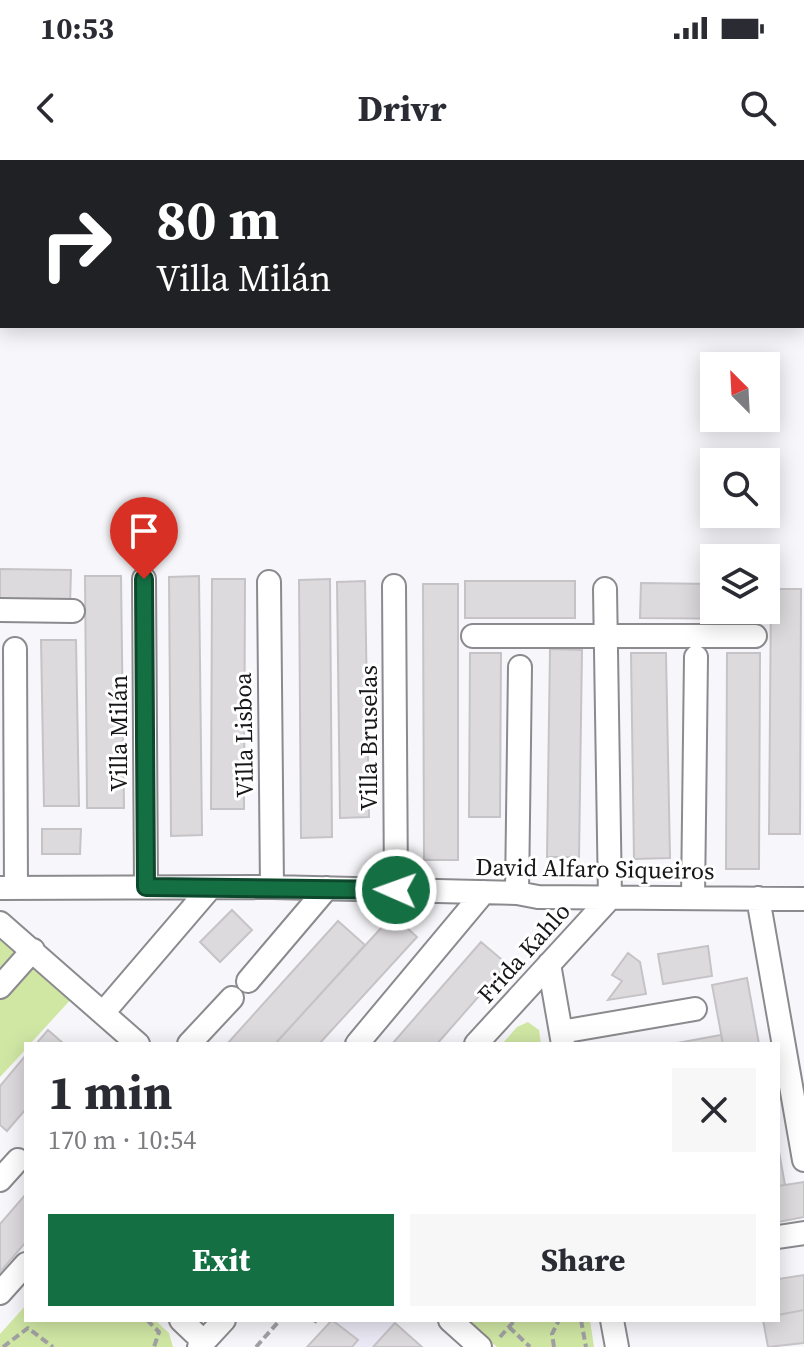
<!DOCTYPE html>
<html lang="en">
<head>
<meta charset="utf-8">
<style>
	body { margin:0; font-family:"Source Serif 4",serif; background:#f7f7f7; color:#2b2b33; height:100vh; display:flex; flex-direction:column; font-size:30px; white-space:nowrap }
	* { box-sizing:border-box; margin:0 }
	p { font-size:26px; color:#7c7c81 }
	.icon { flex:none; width:44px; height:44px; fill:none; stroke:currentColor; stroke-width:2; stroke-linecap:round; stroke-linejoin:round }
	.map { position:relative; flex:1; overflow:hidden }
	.side { position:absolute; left:24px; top:882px; width:756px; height:280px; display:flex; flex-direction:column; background:#fff; border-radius:0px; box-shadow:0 4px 20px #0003 }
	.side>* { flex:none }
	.top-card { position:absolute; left:0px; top:0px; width:804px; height:168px; box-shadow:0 4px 20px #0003; background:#202124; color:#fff; overflow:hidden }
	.needle { width:52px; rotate:336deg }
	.buttons { position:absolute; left:700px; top:192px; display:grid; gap:16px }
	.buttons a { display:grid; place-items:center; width:80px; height:80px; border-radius:0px; background:#fff; box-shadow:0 4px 20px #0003; font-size:40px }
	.pin { position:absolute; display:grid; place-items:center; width:68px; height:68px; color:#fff; margin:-82px -34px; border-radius:50% 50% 50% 0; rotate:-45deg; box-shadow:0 0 8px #0007 }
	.pin .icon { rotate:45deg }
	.me { position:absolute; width:88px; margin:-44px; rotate:272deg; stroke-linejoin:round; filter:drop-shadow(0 0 6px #0008) }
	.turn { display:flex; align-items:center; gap:28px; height:168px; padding:0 24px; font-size:36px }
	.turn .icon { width:104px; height:104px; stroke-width:2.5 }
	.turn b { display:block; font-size:56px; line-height:68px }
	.round { display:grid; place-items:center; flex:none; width:84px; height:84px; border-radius:0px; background:#f7f7f7 }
	.summary { display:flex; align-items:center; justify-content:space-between; height:136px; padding:0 24px }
	h1 { font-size:48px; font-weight:700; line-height:60px }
	.button { display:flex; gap:16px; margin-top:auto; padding:16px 24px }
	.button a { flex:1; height:92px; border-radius:0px; background:#146f43; color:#fff; font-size:32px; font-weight:700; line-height:92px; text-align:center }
	.button a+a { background:#f7f7f7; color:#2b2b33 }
	.status { display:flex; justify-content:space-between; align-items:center; height:56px; padding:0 40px; background:#fff; direction:ltr }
	.status svg { height:22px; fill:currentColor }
	header { display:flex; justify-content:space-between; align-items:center; height:104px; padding:0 24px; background:#fff; font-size:36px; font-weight:700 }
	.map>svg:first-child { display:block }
</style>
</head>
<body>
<div class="status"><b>10:53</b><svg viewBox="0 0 49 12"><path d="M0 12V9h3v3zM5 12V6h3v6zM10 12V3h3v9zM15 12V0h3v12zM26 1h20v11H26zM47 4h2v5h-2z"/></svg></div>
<header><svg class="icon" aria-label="back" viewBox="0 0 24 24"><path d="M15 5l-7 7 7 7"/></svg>Drivr<svg class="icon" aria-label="search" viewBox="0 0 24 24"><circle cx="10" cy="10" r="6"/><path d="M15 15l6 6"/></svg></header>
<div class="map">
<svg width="804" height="1187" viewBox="0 0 804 1187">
	<rect width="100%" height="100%" fill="#f7f7fb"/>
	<path fill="#eae9f5" d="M332,1160H392L422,1187H307Z"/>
	<path fill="#d0e7a4" d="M0,753H8L85,824L30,884H26V889L0,917Z
		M528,862L539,870L541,884H502L517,867Z
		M26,1145V1160H155L169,1173L173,1187H0V1174Z
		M466,1160H590L594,1187H497Z"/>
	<path fill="#dddade" stroke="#c6c3c7" stroke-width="2" d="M0,409L71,410L70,447L0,445Z
		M85,416H121L124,648H87Z
		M199,416L202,675L171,676L169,417Z
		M212,419H245L244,649H211Z
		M330,419L332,677L301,678L299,420Z
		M365,421L369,657L340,658L337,422Z
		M465,421H575V458H465Z
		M641,423L714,424V450H757V459L640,458Z
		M423,424H458V700H424Z
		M771,429H801L800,674H769Z
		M41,480H76L79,646H44Z
		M550,489L582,490L579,697H547Z
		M470,493H501L500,657H469Z
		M631,493H666L670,698L634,699Z
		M727,493H760L759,709H726Z
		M42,669H81L80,694H42Z
		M232,750L252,770L220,802L200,782Z
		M393,755L417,777L319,884H275Z
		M338,761L365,785L275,884H227Z
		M481,782L507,804L437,884H392Z
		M708,786L712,816L663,824L658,794Z
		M628,793L640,802L646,834L608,840L622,821L612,815Z
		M747,818L759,884H723L712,825Z
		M48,870L64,884H36Z
		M721,875L723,884H672Z
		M26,895V949L7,971L0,965V926Z
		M778,986L785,1025L778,1026Z
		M804,1022V1057L778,1062V1026Z
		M26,1034V1082L0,1112V1064Z
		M804,1115V1150L778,1155V1119Z
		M804,1150V1183L768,1187L763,1160H778V1155Z
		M332,1160L358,1180L352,1187H307Z
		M395,1163L422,1187H373Z"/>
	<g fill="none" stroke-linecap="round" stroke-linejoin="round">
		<g stroke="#8b8a8e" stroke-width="26">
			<path id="street" d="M144,419L146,727
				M269,422L272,727
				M394,426L396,730
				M0,450L73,451
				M473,476H755
				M15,489L16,728
				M0,728L272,727L517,733L538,737L804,739
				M517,733L520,507
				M693,738L696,497
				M758,738L804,1000
				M0,763L138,884
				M549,804L563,884
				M248,821L327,728
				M0,827L33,790
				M103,853L210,728
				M561,872L695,849
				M189,884L232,838
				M357,884L484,732
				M476,884L610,738L605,429
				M0,1020L18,1000
				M778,1077L804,1073
				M0,1133L26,1104
				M181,1160L204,1182
				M450,1160L480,1187
				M612,1160L617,1187
				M199,1187L224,1160"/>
		</g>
		<path stroke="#a1a1a4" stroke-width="4" stroke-dasharray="8 4" stroke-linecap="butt" d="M147,1160L159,1172L154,1187
			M314,1160L317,1162
			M581,1160L586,1187
			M509,1167L530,1187
			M500,1177L515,1160
			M3,1187L28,1168L53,1187
			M256,1187L280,1160
			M554,1187L552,1174L559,1160"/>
		<use href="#street" stroke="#fff" stroke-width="22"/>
	</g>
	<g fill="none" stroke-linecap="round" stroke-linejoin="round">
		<g stroke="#0d482c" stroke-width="20">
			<path id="route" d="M144,419L146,727L396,730"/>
		</g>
		<use href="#route" stroke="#146f43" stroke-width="14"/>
	</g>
	<g text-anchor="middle" stroke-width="6" stroke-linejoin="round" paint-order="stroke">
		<g font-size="24" fill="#171719" stroke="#fff">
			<text transform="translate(119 573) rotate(-90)" y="8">Villa Milán</text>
			<text transform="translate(244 575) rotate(-91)" y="8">Villa Lisboa</text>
			<text transform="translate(369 578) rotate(-90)" y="8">Villa Bruselas</text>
			<text transform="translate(595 709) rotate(1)" y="8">David Alfaro Siqueiros</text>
			<text transform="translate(524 793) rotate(-48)" y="8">Frida Kahlo</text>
		</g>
	</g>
</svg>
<div class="buttons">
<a><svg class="needle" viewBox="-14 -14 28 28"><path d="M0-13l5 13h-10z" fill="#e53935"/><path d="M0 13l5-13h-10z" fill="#7c7c81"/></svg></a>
<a><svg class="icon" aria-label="search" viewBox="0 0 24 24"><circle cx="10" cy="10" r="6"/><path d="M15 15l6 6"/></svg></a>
<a><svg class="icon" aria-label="layers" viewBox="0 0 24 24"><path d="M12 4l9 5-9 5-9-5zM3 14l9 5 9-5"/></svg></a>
</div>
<div class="pin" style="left:144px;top:419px;background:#d93025"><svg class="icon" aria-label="arrive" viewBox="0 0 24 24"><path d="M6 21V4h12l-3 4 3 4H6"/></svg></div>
<svg class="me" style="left:396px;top:730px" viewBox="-20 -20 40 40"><circle r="17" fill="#146f43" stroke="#fff" stroke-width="3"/><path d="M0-11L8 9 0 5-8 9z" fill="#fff"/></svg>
<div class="top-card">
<div class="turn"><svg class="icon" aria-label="right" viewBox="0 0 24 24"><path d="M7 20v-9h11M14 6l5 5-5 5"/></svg><div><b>80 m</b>Villa Milán</div></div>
</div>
<section class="side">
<div class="summary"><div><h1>1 min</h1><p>170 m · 10:54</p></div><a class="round"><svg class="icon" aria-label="close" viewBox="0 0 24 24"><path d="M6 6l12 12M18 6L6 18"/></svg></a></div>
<div class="button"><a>Exit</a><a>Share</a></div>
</section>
</div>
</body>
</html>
